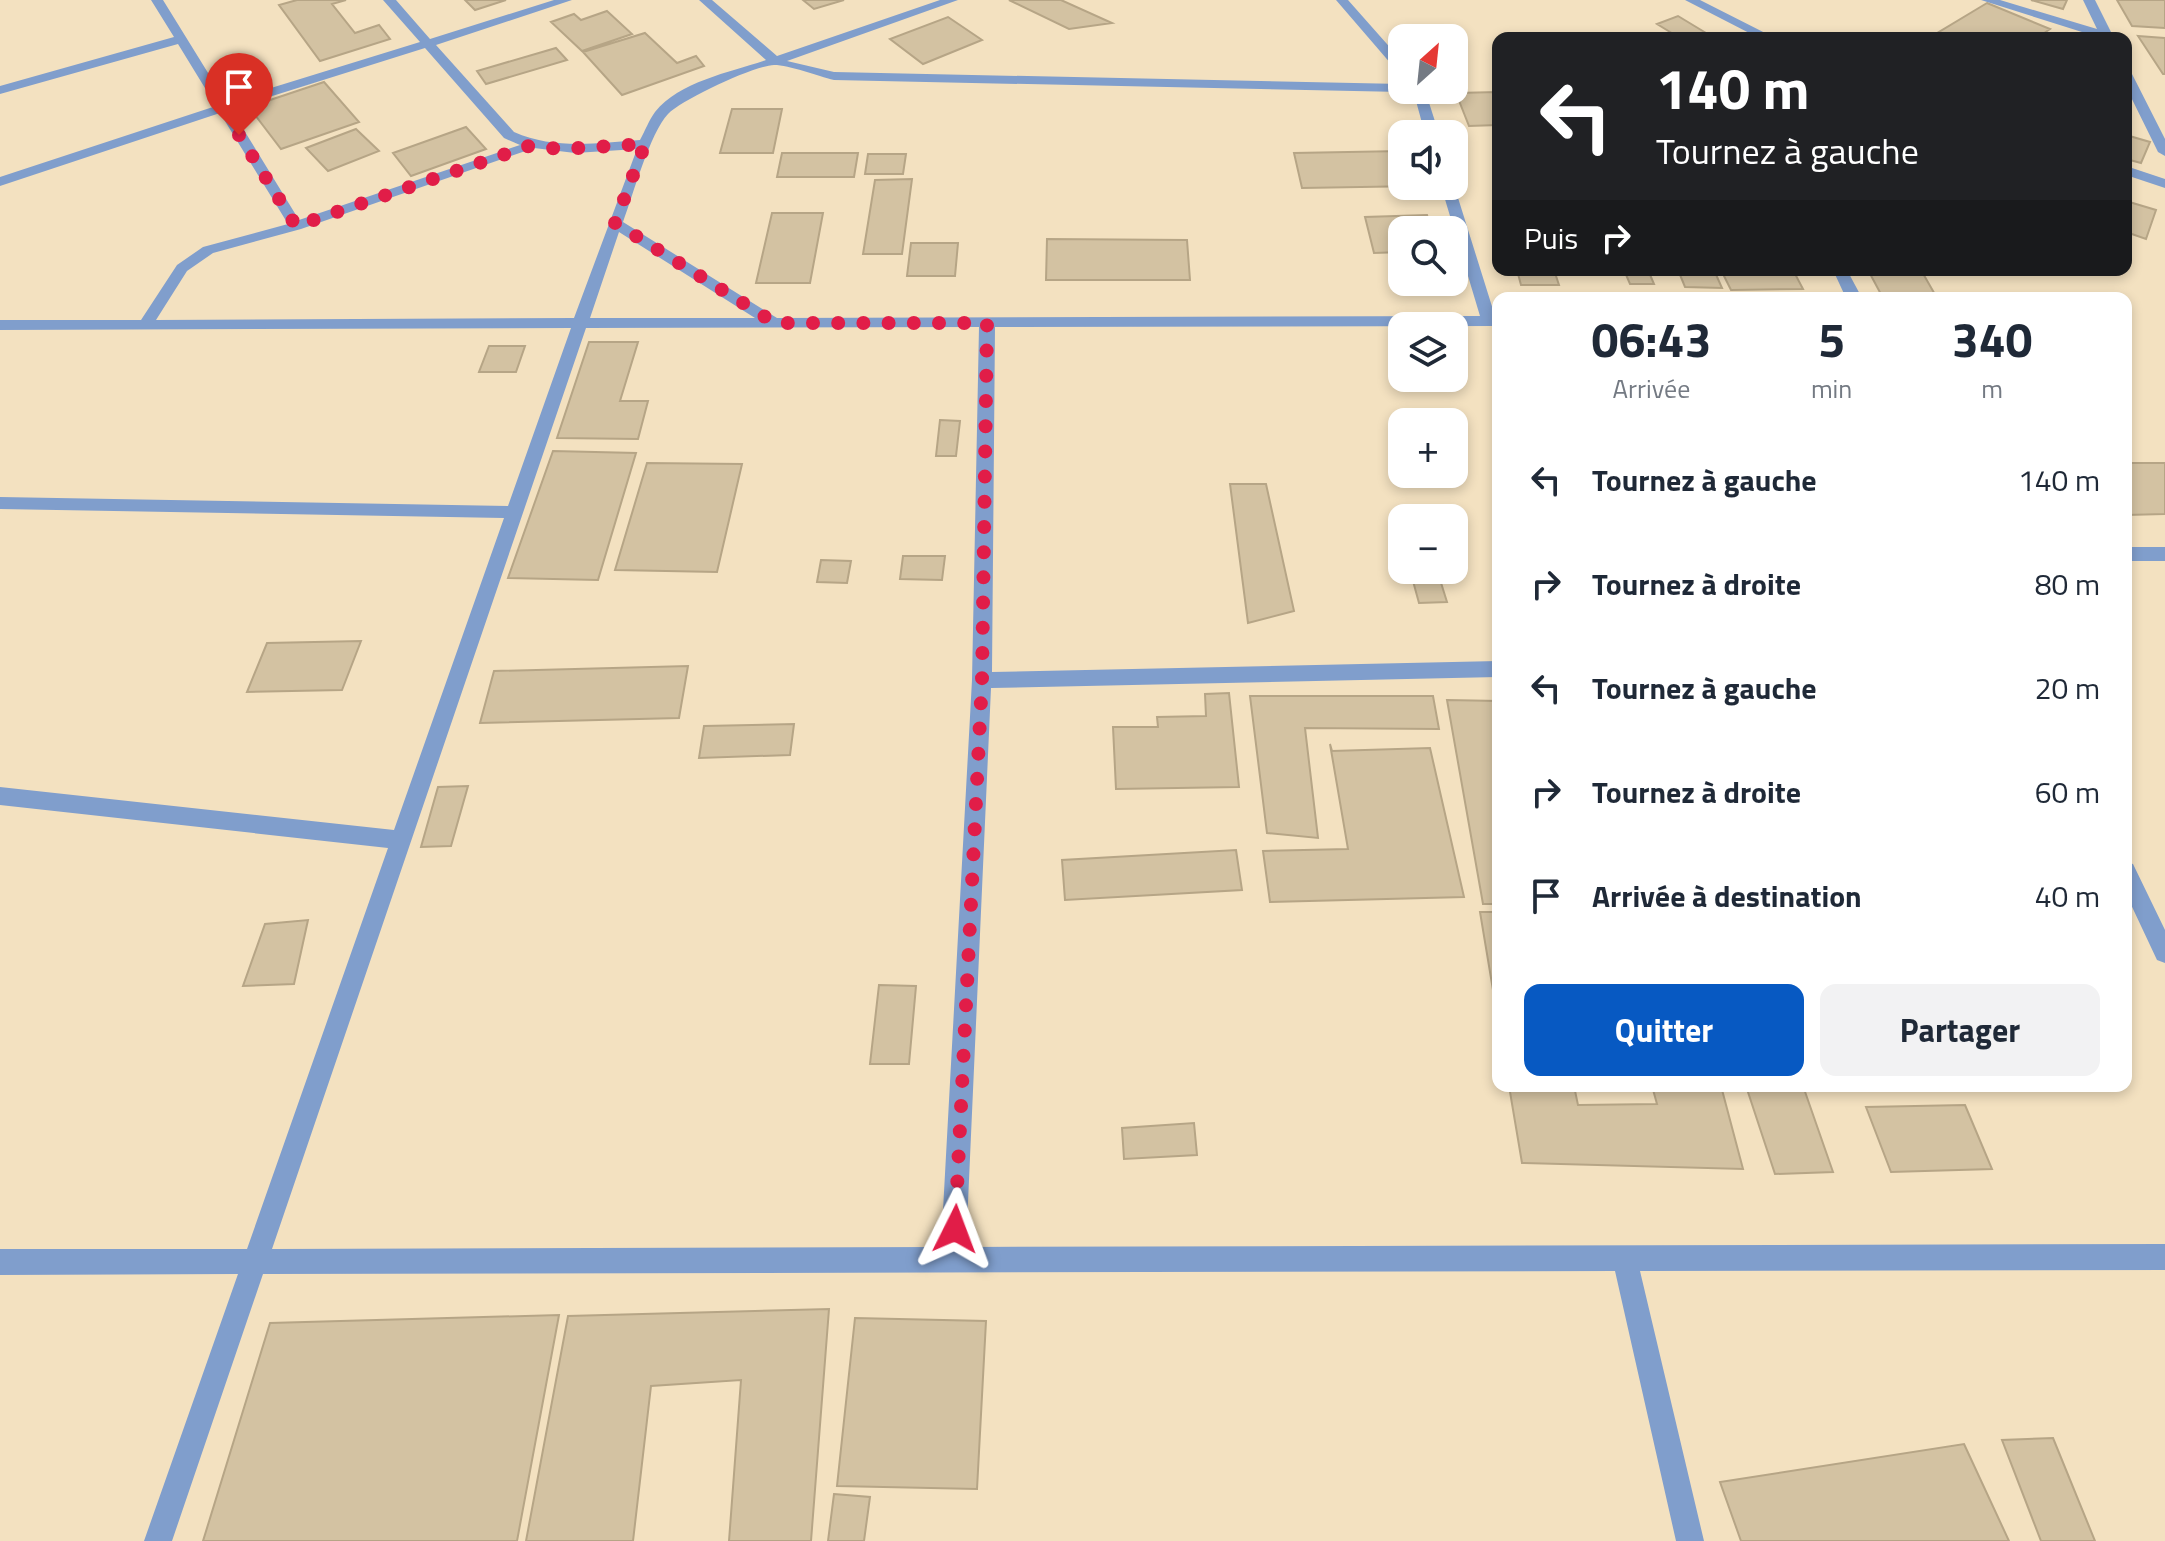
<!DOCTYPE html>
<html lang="fr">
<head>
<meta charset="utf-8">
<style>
	body { margin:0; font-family:"Titillium Web",sans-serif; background:#f2f2f3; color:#1f2937; height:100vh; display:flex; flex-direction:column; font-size:30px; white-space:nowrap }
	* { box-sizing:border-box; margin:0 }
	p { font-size:26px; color:#747a83 }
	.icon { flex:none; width:44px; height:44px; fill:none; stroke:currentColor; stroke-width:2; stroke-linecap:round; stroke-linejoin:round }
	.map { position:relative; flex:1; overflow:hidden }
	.details { position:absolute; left:1492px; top:292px; width:640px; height:800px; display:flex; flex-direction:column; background:#fff; border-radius:16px; box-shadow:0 4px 12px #0003 }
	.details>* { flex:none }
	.guide { position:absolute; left:1492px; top:32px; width:640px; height:244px; border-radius:16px; box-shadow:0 4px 12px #0003; background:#202124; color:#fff; overflow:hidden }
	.needle { width:52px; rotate:27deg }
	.fabs { position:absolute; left:1388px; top:24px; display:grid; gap:16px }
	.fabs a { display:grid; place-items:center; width:80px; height:80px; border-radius:16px; background:#fff; box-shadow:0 4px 12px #0003; font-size:40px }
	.pin { position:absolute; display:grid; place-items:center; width:68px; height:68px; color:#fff; margin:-82px -34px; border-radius:50% 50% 50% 0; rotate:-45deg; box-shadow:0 0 8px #0007 }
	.pin .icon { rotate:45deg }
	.me { position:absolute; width:88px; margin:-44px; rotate:3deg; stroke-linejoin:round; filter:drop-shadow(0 0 6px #0008) }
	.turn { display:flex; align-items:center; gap:28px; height:168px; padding:0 32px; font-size:36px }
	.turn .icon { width:104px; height:104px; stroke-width:2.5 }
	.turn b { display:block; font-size:56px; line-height:68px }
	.then { display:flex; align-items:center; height:76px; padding:0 32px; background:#0003; gap:16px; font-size:30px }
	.eta { display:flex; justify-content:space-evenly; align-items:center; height:136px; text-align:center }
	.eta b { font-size:48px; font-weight:700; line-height:56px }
	.action { display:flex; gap:16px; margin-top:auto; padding:16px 32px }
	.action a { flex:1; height:92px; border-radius:16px; background:#0759c2; color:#fff; font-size:32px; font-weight:700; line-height:92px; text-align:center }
	.action a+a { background:#f2f2f3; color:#1f2937 }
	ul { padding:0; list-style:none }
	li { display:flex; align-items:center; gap:24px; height:104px; padding:0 32px }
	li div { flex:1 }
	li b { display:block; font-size:30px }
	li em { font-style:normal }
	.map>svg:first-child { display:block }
</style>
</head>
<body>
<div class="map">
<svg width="2165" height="1541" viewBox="0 0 2165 1541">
	<rect width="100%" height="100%" fill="#f3e1c0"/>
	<path fill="#d3c2a2" stroke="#b6a586" stroke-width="2" d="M297,0H346L332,4L355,33L379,25L390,39L320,61L279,5Z
		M465,0H506L475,10Z
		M803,0H844L814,9Z
		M1009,0H1061L1112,23L1069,29Z
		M2031,0H2067L2063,9Z
		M2117,0H2165V28L2132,26Z
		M1987,3L2050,29L2037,38H1940L1934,35Z
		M607,11L632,34L582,51L551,22L574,14L581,20Z
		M1678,16L1706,33L1693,38H1680L1657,24Z
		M948,17L982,40L923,64L890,39Z
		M645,33L677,63L696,56L704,66L622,95L583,52Z
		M2138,36L2165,38V74H2163Z
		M556,48L567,60L486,84L477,71Z
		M324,82L359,122L281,149L249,107Z
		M1498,92V125L1469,126L1456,93Z
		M732,109H782L773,153H720Z
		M466,127L486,149L411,176L393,153Z
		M356,129L379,151L328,171L306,148Z
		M2126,135L2150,142L2141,163L2126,159Z
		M1402,151V186H1420L1302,188L1294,153Z
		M782,153H858L854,177H777Z
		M868,154H906L903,174H865Z
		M912,179L902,254H863L875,180Z
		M2126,201L2156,210L2146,239L2126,232Z
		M772,213H823L810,283H756Z
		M1427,215L1431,230H1402V252L1374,253L1365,217Z
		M1047,239L1187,240L1190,280H1046Z
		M911,243H958L955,276H907Z
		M1517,270H1554L1559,285H1521Z
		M1624,270H1648L1654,284H1630Z
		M1678,270H1714L1722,288L1685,287Z
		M1721,270H1793L1803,289L1731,290Z
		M1868,270H1921L1937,298H1883Z
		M589,342H638L620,401H648L638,439L557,438Z
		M489,346H525L516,372H479Z
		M940,420L960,421L956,456H936Z
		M553,451L636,453L598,580L508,578Z
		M647,463L742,464L717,572L615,570Z
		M2126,463H2165V514L2126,515Z
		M1230,484H1266L1294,611L1248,623Z
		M903,556H945L942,580L900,579Z
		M821,560L851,561L847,583L817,582Z
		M1410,570H1437L1447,602L1419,603Z
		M361,641L342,690L247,692L267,643Z
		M688,666L679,718L480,723L494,671Z
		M1229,693L1239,787L1116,789L1113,727H1158L1157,717L1206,716L1205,694Z
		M1250,696H1433L1439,729L1305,728L1318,838L1267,833Z
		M1447,700L1498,701V904H1483Z
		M794,724L790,755L699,758L704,726Z
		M1330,744L1332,751L1430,748L1464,897L1270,902L1263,851L1348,849Z
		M468,786L451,846L421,847L438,787Z
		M1236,850L1242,890L1065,900L1062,860Z
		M1480,912H1498V1020Z
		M308,920L294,984L243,986L265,924Z
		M879,985L916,986L909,1064H870Z
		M1509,1086H1574L1578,1105L1657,1104L1652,1086H1721L1743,1169L1522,1163Z
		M1746,1086H1803L1833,1172L1775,1174Z
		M1965,1105L1992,1169L1891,1172L1866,1107Z
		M1194,1123L1197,1155L1124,1159L1122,1128Z
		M829,1309L811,1541H729L741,1380L651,1386L633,1541H526L568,1316Z
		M559,1315L517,1541H203L270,1323Z
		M855,1318L986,1321L977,1489L837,1486Z
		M2053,1438L2095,1541H2041L2002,1440Z
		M1964,1444L2009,1541H1741L1720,1482Z
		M834,1494L870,1497L864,1541H828Z"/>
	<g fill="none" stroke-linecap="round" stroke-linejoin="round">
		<path fill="#809ecc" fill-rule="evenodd" d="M151,0H163L226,102L420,42L383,0H396L430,39L554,0H572L436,45L514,132C555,150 597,143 640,140C645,131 649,120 655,112C680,81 731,72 766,60L699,0H712L777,56L940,0H958L787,61L834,72L1402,84V90H1407L1402,92L834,80C818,76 789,65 774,65C753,66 683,99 668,114C650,133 633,195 623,222L777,318L1480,316L1441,186L1454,185L1495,316H1498V326L995,327L992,672L1498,661V677L991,688L966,1247L2165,1244V1270L1640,1271L1704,1541H1676L1615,1271L263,1274L172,1541H144L238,1274L0,1275V1249H247L388,848L0,805V787L394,830L504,518L0,509V497L508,506L571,328L0,330V320H141L177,265L203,247L288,224L220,113L0,186V177L216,106L178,44L0,94V86L174,37ZM425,48L504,138L520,145L299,220L231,109ZM534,148L575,153L637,149L574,318L156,320L187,271L213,253L301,229ZM619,232L755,318H590ZM979,327L972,680L941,1247L272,1249L586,328Z
			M1336,0H1348L1402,61V73L1398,72Z
			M1685,0H1700L1775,38H1759Z
			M1981,0H2000L2097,29L2083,0H2095L2114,38H2101Z
			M2126,70L2132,74L2165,139V156L2158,152L2126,87Z
			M1413,90H1425L1439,134H1425Z
			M2126,166L2165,179V188L2126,175Z
			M1833,270H1847L1862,298H1846Z
			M2126,547H2165V561H2126Z
			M2126,862L2133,864L2165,930V963L2157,960L2126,894Z"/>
	</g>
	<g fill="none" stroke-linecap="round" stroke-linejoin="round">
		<path stroke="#e11d48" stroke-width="14" stroke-dasharray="0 25.2" d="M239,135L296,226L529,146L561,149L645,144L615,223L775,323H987L982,680L955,1229"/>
	</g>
</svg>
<div class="fabs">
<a><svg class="needle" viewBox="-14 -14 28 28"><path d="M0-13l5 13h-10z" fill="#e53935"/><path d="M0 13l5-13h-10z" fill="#747a83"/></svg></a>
<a><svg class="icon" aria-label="sound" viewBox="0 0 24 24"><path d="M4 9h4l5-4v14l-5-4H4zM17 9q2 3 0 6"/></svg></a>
<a><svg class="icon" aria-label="search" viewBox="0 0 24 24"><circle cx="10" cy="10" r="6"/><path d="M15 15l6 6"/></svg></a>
<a><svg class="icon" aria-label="layers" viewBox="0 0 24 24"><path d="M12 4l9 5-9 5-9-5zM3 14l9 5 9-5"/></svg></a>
<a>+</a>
<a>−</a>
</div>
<div class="pin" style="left:239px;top:135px;background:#d93025"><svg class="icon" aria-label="arrive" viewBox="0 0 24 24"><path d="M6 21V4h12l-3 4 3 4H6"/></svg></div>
<svg class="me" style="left:955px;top:1229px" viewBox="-20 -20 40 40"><path d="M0-17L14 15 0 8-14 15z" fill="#e11d48" stroke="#fff" stroke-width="4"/></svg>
<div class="guide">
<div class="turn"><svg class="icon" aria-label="left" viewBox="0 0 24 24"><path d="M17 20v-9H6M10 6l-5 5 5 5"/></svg><div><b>140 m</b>Tournez à gauche</div></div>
<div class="then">Puis<svg class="icon" aria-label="right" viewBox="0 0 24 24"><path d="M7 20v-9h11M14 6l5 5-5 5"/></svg></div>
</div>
<section class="details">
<div class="eta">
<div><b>06:43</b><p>Arrivée</p></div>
<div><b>5</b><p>min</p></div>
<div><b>340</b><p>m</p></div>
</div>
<ul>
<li><svg class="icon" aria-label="left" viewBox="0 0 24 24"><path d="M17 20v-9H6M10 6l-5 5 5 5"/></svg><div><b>Tournez à gauche</b></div><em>140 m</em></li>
<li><svg class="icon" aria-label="right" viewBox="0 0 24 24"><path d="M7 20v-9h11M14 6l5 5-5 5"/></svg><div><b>Tournez à droite</b></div><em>80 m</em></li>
<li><svg class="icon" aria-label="left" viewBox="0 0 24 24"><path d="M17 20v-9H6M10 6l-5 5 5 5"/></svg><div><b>Tournez à gauche</b></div><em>20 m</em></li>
<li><svg class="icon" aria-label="right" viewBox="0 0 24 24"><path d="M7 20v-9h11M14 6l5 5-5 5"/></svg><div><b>Tournez à droite</b></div><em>60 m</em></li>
<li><svg class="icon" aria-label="arrive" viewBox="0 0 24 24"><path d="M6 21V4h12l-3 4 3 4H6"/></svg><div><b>Arrivée à destination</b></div><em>40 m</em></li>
</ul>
<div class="action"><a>Quitter</a><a>Partager</a></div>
</section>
</div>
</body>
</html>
